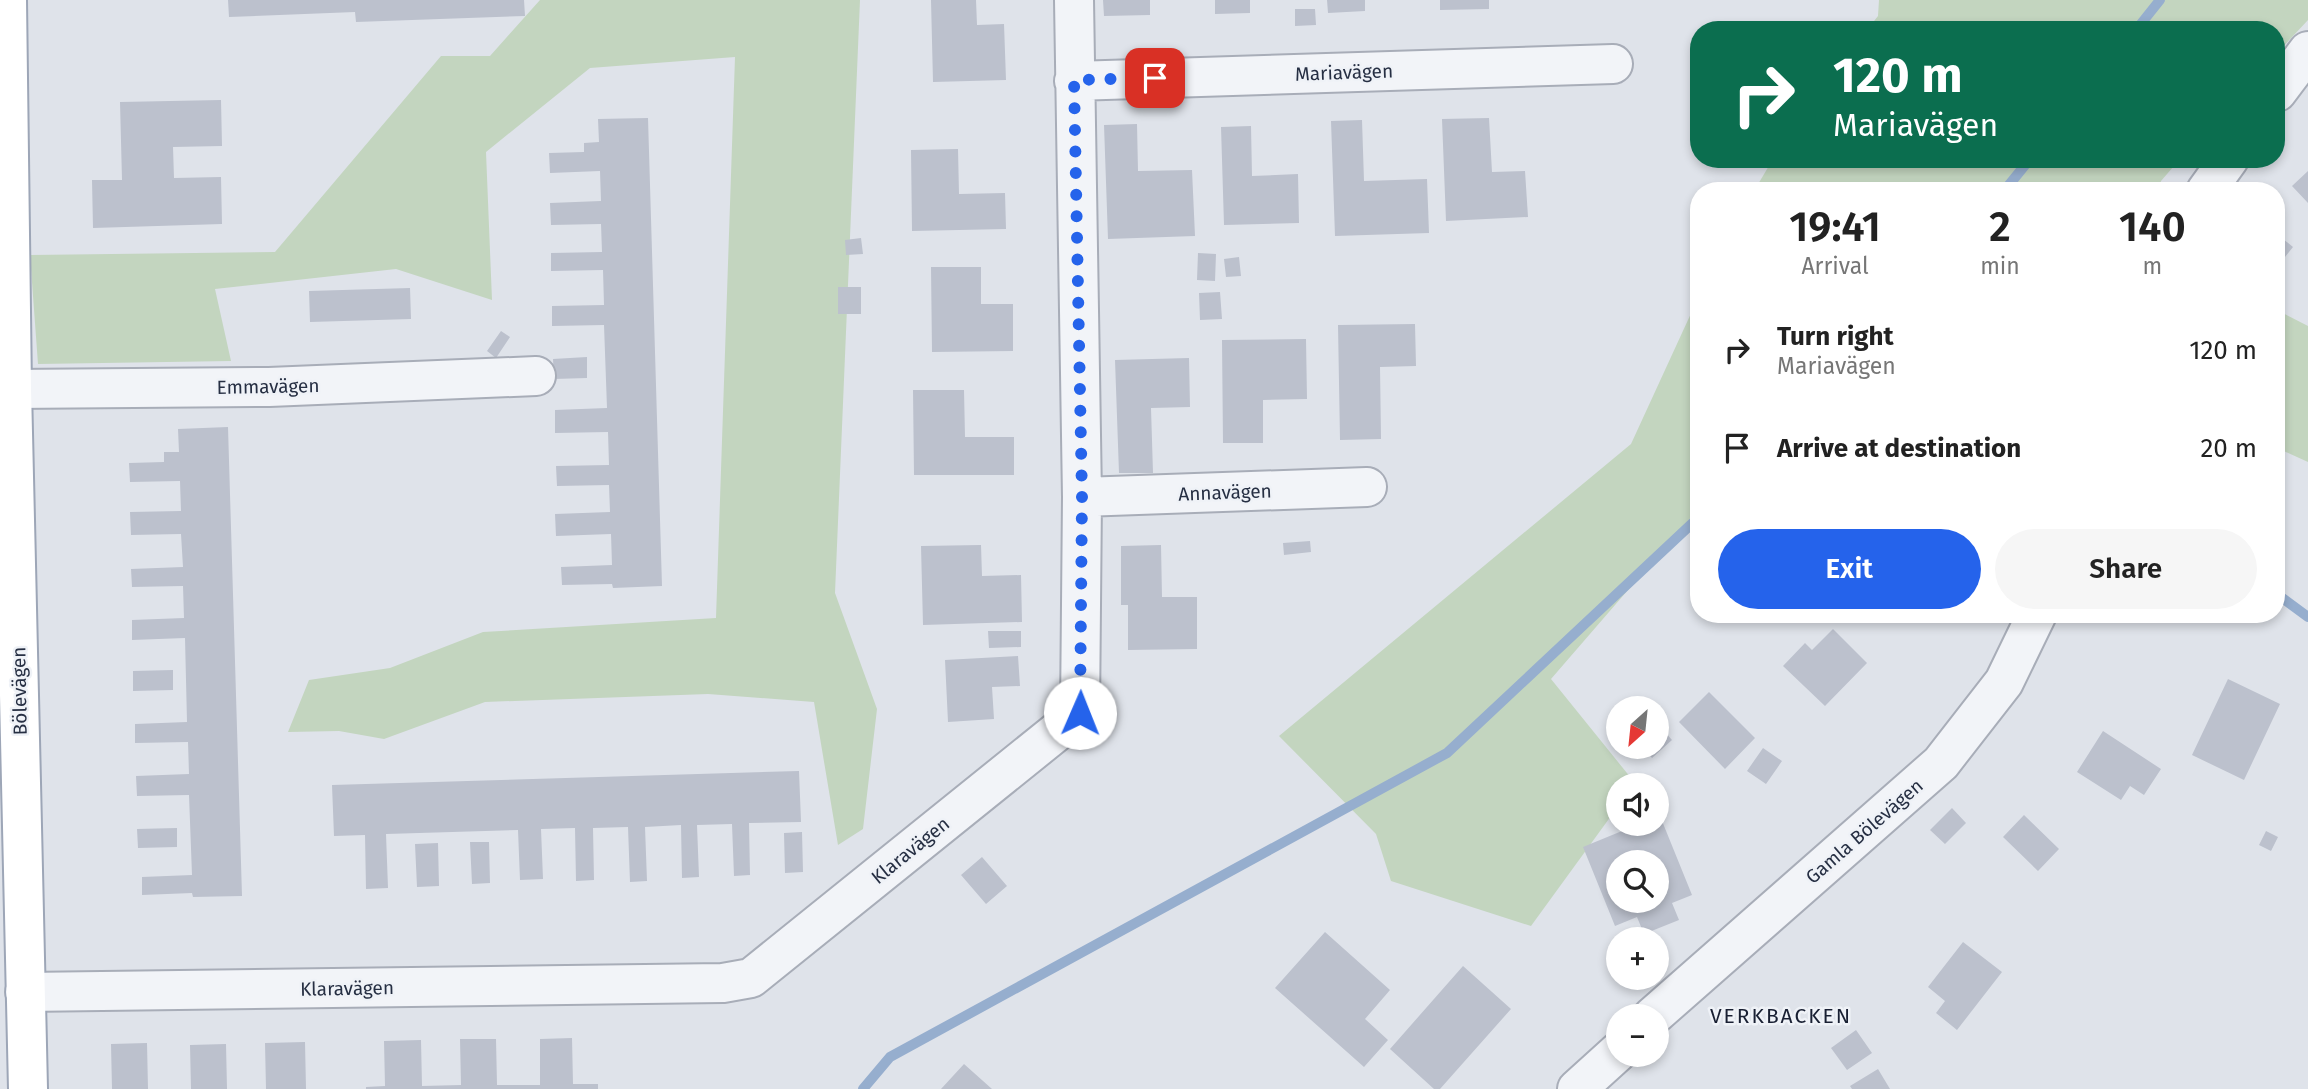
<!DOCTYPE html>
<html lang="en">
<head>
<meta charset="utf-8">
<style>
	body { margin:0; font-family:"Fira Sans",sans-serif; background:#f6f6f6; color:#222; height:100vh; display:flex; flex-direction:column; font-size:26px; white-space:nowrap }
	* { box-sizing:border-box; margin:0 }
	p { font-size:23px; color:#767676 }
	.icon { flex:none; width:38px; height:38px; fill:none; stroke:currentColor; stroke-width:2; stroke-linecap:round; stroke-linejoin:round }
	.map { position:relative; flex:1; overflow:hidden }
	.sheet { position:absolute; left:1690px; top:182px; width:595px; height:441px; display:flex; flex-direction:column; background:#fff; border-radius:28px; box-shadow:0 4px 10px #0003 }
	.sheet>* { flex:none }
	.top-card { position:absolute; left:1690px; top:21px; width:595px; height:147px; border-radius:28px; box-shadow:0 4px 10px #0003; background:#0b6e4f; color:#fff; overflow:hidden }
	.needle { width:46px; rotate:207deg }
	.buttons { position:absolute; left:1606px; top:696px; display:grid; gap:14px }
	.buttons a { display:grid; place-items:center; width:63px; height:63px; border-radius:50%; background:#fff; box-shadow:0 4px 10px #0003; font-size:35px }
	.pin { position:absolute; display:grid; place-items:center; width:60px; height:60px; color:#fff; margin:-30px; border-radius:14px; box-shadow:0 4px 10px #0006 }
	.me { position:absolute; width:77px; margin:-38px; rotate:1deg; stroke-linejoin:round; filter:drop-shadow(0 0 5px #0008) }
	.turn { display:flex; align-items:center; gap:24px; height:147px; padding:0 28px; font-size:32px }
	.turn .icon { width:91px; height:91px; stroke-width:2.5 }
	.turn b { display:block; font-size:49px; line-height:60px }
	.eta { display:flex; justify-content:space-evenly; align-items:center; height:119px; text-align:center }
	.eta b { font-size:42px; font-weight:600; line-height:49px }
	.cta { display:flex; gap:14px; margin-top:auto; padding:14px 28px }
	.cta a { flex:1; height:80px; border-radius:42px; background:#2563eb; color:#fff; font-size:28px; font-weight:600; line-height:80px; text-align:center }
	.cta a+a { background:#f6f6f6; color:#222 }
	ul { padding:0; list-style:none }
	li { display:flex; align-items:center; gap:21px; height:98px; padding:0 28px }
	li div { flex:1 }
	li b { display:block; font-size:26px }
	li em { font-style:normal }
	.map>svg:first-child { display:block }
</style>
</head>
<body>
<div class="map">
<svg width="2308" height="1089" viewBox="0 0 2308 1089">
	<rect width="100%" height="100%" fill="#dfe3ea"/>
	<path fill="#c3d5bf" d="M540,0H860L835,593L877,709L863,829L838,845L814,702L708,694L485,702L384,739L339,731L288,732L309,680L390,668L483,632L716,618L735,57L590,68L486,152L492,300L396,269L215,289L231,361L38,364L30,255L275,252L441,56H490Z
		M1879,0H2308V20L2277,53V30H1867L1878,16Z
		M1773,159H2180L2161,181L2158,191H1754Z
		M1699,296V508L1551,679L1635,783L1633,786H1619V805L1531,926L1391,881L1376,834L1279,736L1631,444Z
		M2277,310L2308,326V462L2277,448Z"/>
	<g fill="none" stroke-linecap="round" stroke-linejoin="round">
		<path stroke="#96aece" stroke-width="10" d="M2136,30L2160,0
			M2004,191L2030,159
			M2277,594L2308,617
			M863,1089L890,1057L1447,753L1699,517"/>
	</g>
	<path fill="#bcc1cd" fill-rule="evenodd" d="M228,0H524L525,16L356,22L355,12L229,17Z
		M931,0H976L977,25L1004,24L1006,80L933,82Z
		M1103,0H1150V15L1104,16Z
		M1215,0H1250V13L1215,14Z
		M1327,0H1365V11L1328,13Z
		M1440,0H1489V9L1440,10Z
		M1295,9H1315L1316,25L1295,26Z
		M221,100L222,146L173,147L174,178L221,177L222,224L93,228L92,180H122L120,102Z
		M648,118L662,586L613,588L612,584L562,585L561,567L612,565L611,534L556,536L555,514L610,512L609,485L557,486L556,466L609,465L608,432L555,433V410L607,408L604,325L552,326V306L604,305L603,270L551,271V253L602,252L601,224L551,225L550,203L601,201L600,171L550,173L549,153L584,152V143L599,142L598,119Z
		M1489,118L1492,172L1525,171L1528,217L1446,221L1442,119Z
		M1362,120L1364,181L1427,179L1429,233L1335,236L1331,121Z
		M1137,124L1138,171L1192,170L1195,236L1108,239L1104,125Z
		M1251,126L1252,176L1298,174L1299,223L1224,225L1221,127Z
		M958,149L959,194L1005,193L1006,229L912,231L911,150Z
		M2308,171V203L2292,186Z
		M2277,234L2293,247L2277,267Z
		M861,238L863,254L846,255L845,240Z
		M1198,253L1216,254L1215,281L1197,280Z
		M1239,257L1241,276L1226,277L1224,259Z
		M931,267H981V304H1013V351L932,352Z
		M838,287H861V314H838Z
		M410,288L411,319L310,322L309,291Z
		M1220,292L1222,319L1200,320L1199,293Z
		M1415,324L1416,366L1380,367L1381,439L1340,440L1338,325Z
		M501,331L510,337L496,358L487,351Z
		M1306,339L1307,399L1263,400V443H1223L1222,340Z
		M587,357V378L554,379L553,359Z
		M1189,358L1190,407L1151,408L1153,473H1119L1115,360Z
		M913,390H964L965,437H1014V475H914Z
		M228,427L242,896L193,897L192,893L142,895V877L192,875L189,795L137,796L136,776L189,774L188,742L135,743V724L187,722L185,638L132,640V620L184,618L183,586L132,587L131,569L183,567L181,534L131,535L130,512L181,511L180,481L130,482L129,463L164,462V452H179L178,429Z
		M1310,541L1311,552L1284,555L1283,543Z
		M981,545L982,576L1021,575L1022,622L923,625L921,546Z
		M1161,545L1162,597H1197V649L1128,650V605H1121V546Z
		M1833,629L1867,663L1825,706L1783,666L1805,643L1812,650Z
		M988,631H1021V647L989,648Z
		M1018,656L1020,686L992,687L994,719L948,722L945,660Z
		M173,670V690L133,691V671Z
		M2228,679L2280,704L2244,780L2192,755Z
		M1709,692L1755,738L1725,769L1679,722Z
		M1657,723L1672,740L1652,758L1643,747H1657Z
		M2103,731L2161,769L2144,795L2130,786L2121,800L2077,772Z
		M1763,748L1782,761L1766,784L1747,771Z
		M799,771L801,822L749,823L750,875L734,876L732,824L697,825L699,877L682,878L681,825L645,827L647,881L630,882L628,827L593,828L594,880L576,881L575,828L541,829L543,879L520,880L518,830L386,834L388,888L366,889L365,835L334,836L332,785Z
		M1952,808L1966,823L1945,844L1930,830Z
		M2024,815L2059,849L2038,871L2003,837Z
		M1660,816L1692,895L1672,903L1679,920L1644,934L1637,917L1615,926L1583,847L1639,824H1657V817ZM1619,863H1657V901H1619Z
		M177,828V847L138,848L137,829Z
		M2266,831L2278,837L2271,851L2259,845Z
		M802,832L803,872L785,873L784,833Z
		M470,842H489L490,883L472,884Z
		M438,843L439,886L417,887L415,844Z
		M982,857L1007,886L986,904L961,875Z
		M1325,932L1390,990L1365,1019L1388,1040L1364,1067L1275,988Z
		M1963,942L2002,972L1957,1030L1936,1013L1945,1001L1928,987Z
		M1463,966L1511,1009L1440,1089H1434L1390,1049Z
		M1856,1030L1872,1053L1847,1070L1831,1048Z
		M572,1038L573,1084H598V1089H366V1087L385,1086L384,1041L421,1040L422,1086L461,1085L460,1039H496L497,1085H540V1039Z
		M305,1042L306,1089H266L265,1043Z
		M147,1043L148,1089H112L111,1044Z
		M226,1044L227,1089H191L190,1045Z
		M964,1064L992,1089H941Z
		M1878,1069L1890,1089H1852L1850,1086Z"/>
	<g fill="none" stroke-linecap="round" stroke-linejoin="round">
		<g stroke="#a8adb8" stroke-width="42">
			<path id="minor" d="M1074,81L1613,64
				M2277,92L2308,51
				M2206,191L2229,159
				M0,391L12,389L269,387L536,376
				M1082,497L1367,487
				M25,992L723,983L751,978L1080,713L1082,497L1074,0
				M1652,1017L1941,763L2004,682L2037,614
				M1577,1089L1619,1051"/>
		</g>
		<g stroke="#9da6b7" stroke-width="42">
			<path id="major" d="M7,0L12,389L28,1089"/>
		</g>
		<use href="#minor" stroke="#f2f4f8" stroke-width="38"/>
		<use href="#major" stroke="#fff" stroke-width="38"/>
	</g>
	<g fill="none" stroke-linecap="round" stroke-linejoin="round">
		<path stroke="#2563eb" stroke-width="12" stroke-dasharray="0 21.6" d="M1080,713L1082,497L1074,80L1155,78"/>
	</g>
	<g text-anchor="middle" stroke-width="5" stroke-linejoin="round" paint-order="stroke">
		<g font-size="19" fill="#262f43" stroke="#eff2f7">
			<text transform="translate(1344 72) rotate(-2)" y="7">Mariavägen</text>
			<text transform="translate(268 386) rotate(-1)" y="7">Emmavägen</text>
			<text transform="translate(1225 492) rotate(-2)" y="7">Annavägen</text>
			<text transform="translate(19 691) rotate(-91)" y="7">Bölevägen</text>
			<text transform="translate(1864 831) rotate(-41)" y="7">Gamla Bölevägen</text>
			<text transform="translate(910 850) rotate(-39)" y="7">Klaravägen</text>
			<text transform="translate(347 988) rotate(-1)" y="7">Klaravägen</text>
		</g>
		<g font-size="21" letter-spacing="2" fill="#192033" stroke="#eff2f7">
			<text x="1781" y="1023">VERKBACKEN</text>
		</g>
	</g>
</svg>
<div class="buttons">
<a><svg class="needle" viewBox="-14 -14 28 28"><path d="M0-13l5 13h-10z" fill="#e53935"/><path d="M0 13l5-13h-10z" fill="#767676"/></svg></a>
<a><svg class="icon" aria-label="sound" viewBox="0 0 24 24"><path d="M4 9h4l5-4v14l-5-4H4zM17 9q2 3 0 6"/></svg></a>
<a><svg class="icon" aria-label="search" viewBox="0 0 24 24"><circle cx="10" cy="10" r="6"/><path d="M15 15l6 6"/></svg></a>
<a>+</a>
<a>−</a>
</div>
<div class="pin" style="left:1155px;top:78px;background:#d93025"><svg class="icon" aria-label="arrive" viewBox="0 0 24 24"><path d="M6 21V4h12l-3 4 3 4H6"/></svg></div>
<svg class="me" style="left:1080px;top:713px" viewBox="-20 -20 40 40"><circle r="19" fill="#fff"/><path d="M0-13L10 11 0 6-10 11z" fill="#2563eb"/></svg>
<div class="top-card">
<div class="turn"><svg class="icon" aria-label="right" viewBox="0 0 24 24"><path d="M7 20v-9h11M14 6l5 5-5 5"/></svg><div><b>120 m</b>Mariavägen</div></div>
</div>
<section class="sheet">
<div class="eta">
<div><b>19:41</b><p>Arrival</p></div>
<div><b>2</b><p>min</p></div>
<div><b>140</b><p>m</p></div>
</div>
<ul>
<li><svg class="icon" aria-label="right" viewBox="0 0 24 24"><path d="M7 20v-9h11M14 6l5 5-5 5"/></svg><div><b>Turn right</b><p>Mariavägen</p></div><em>120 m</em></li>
<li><svg class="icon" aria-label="arrive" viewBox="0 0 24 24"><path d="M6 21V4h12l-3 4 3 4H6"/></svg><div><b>Arrive at destination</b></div><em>20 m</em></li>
</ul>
<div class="cta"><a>Exit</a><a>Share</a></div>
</section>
</div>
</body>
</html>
